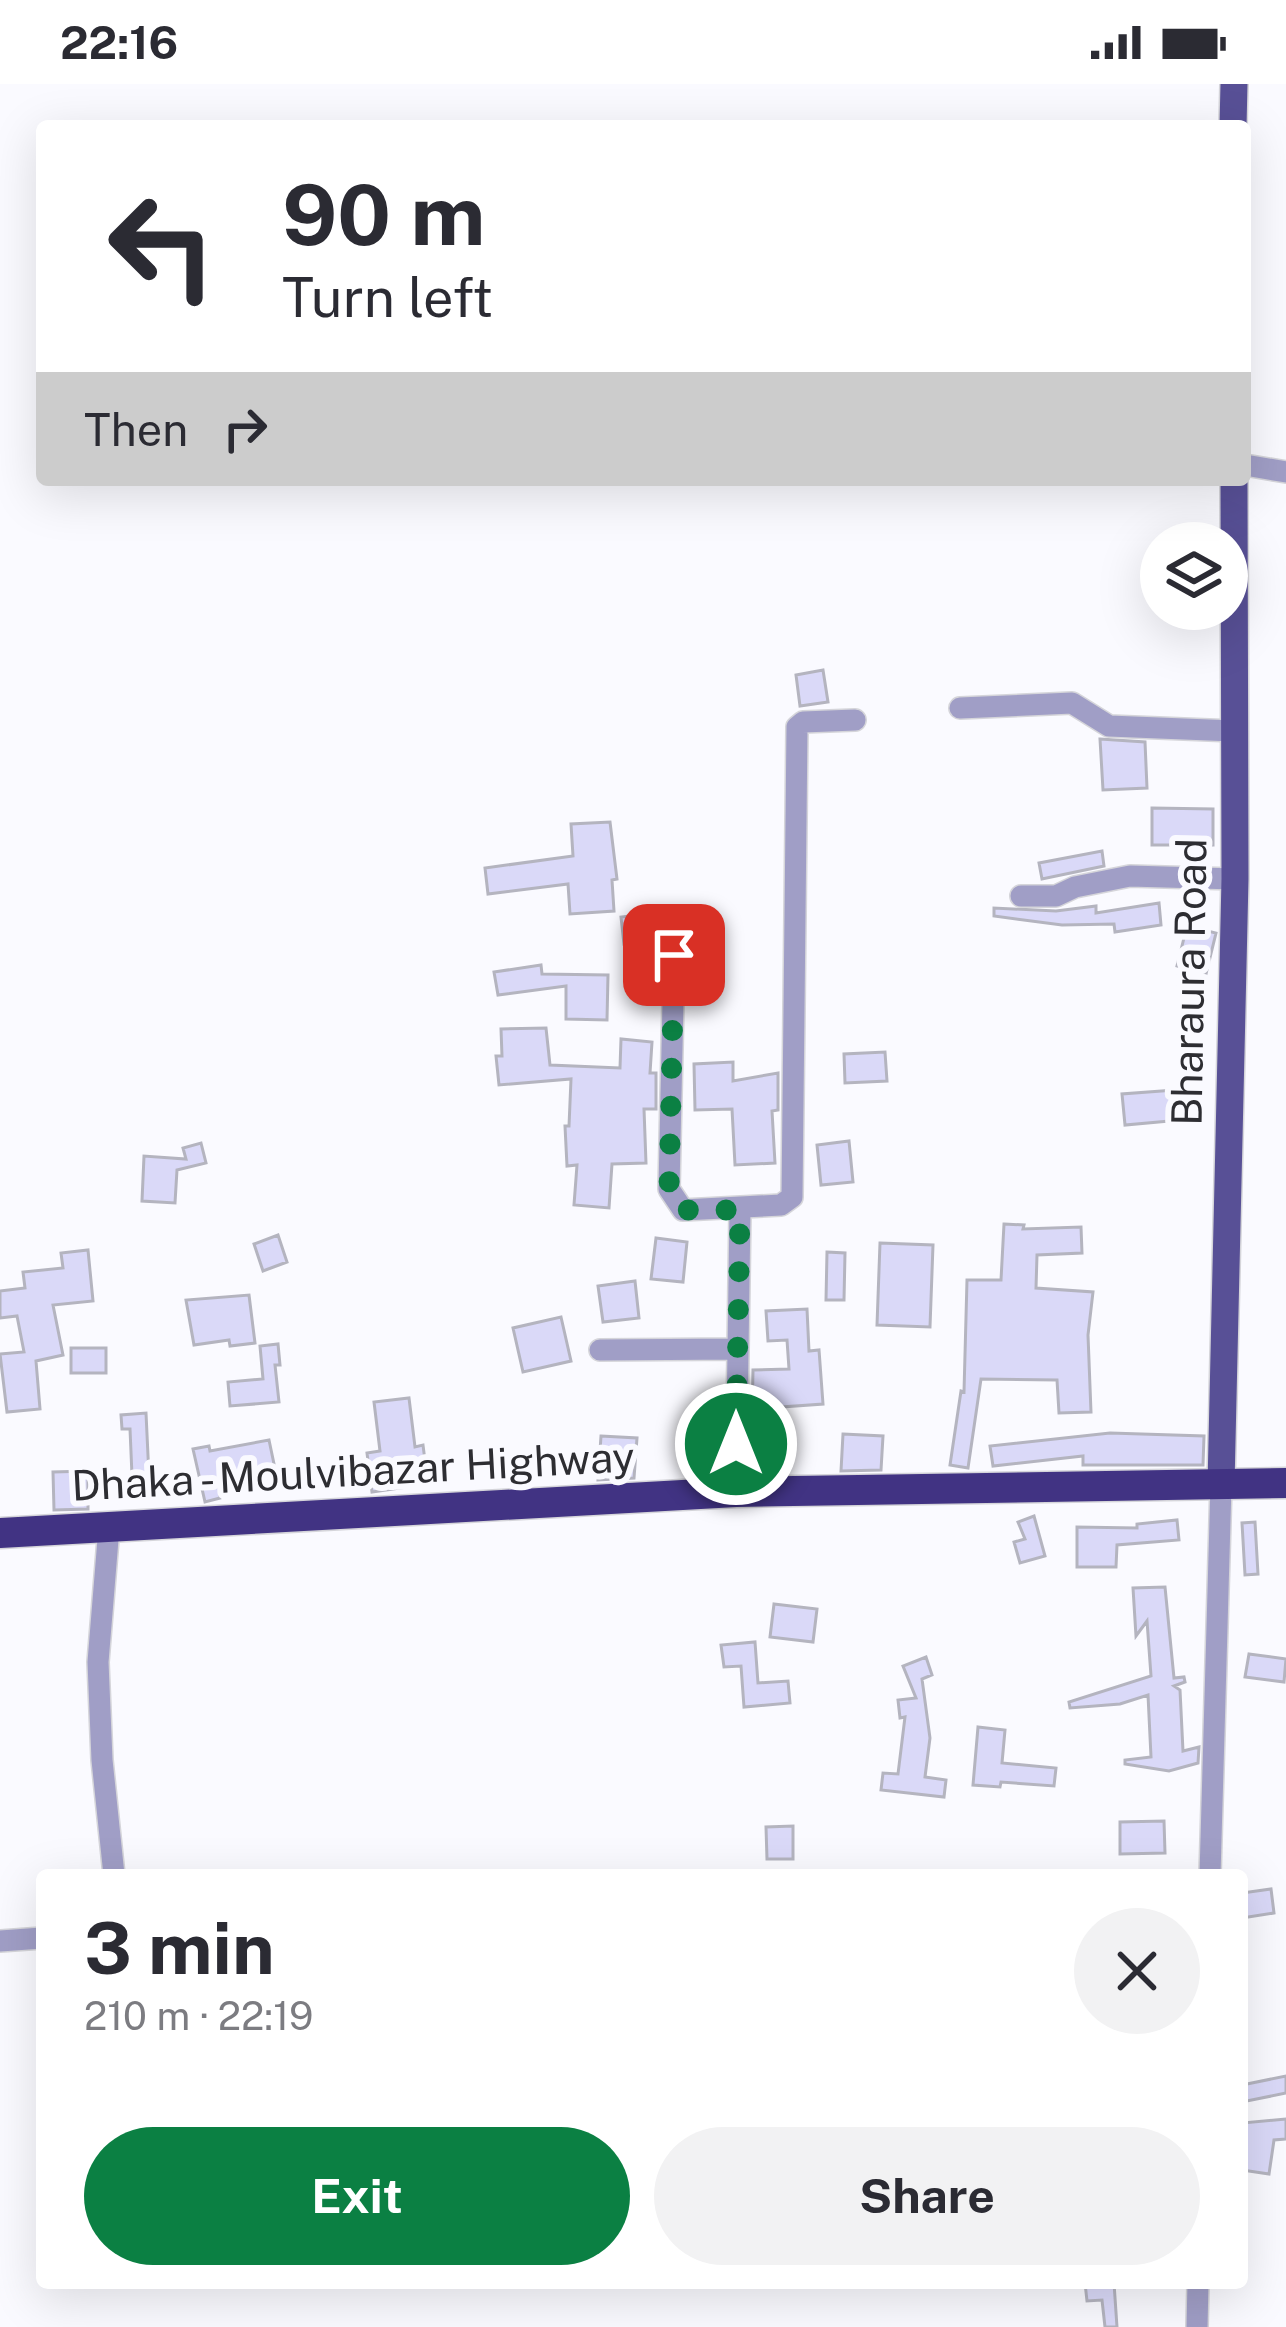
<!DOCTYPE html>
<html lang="en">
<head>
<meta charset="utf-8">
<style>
	body { margin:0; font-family:"Public Sans",sans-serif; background:#f2f2f3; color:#2b2b33; height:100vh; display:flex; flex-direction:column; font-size:45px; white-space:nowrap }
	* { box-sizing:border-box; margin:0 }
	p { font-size:39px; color:#7c7c81 }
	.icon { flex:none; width:66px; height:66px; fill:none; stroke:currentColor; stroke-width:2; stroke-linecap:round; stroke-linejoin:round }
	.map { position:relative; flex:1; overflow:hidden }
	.side { position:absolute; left:36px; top:1785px; width:1212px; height:420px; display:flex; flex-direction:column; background:#fff; border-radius:12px; box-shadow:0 12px 48px #0002 }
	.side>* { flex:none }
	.guide { position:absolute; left:36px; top:36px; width:1215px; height:366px; border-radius:12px; box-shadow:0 12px 48px #0002; background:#fff; color:#2b2b33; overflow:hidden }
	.controls { position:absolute; left:1140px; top:438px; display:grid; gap:24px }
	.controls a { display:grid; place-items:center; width:108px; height:108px; border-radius:50%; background:#fff; box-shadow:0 12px 48px #0002; font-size:60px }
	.pin { position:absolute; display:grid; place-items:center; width:102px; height:102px; color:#fff; margin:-51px; border-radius:24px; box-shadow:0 6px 18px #0006 }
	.me { position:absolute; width:132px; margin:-66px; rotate:0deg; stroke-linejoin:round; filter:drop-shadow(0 0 9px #0008) }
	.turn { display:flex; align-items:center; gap:42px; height:252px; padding:0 48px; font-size:54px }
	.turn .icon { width:156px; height:156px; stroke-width:2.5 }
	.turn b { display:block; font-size:84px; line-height:102px }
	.then { display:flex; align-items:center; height:114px; padding:0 48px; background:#0003; gap:24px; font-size:45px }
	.round { display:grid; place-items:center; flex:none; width:126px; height:126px; border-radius:63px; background:#f2f2f3 }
	.summary { display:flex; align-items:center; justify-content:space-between; height:204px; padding:0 48px }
	h1 { font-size:72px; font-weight:700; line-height:90px }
	.action { display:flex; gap:24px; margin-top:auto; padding:24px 48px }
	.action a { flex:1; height:138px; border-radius:72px; background:#0b8043; color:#fff; font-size:48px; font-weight:700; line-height:138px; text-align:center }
	.action a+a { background:#f2f2f3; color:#2b2b33 }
	.status { display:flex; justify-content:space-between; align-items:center; height:84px; padding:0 60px; background:#fff; direction:ltr }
	.status svg { height:33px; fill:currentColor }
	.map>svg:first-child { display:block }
</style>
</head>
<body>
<div class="status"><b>22:16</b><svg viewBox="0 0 49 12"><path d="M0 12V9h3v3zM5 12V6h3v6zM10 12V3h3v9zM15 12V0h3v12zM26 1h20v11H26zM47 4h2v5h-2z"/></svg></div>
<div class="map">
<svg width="1286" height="2243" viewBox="0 0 1286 2243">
	<rect width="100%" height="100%" fill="#fafaff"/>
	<path fill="#dad9f8" stroke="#b4b4bf" stroke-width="3" d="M823,586L828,618L800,622L796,591Z
		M1100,655L1145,658L1147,704L1103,706Z
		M1152,724L1213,725V761H1152Z
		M610,738L617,795L612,796L614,827L570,830L568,800L488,810L485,784L573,772L571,740Z
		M1102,767L1104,782L1042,795L1039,779Z
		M1159,819L1161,841L1115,848L1114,840L1062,841L994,832V824L1056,827L1096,822V829Z
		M658,829L661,856L624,860L621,833Z
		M1187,842L1216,849L1206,890L1177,882Z
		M541,881L542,890L608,891L607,936L566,935V902L498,911L494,888Z
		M546,944L550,981L620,984L621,955L652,958L650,989H656V1025H644L646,1079L612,1080L609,1124L574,1121L577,1081L567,1082L565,1042H569L571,995L499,1001L496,972H502L501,945Z
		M885,968L887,997L845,999L844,970Z
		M733,978V997L778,989V1026L772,1027L775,1079L735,1081L732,1025L695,1026L694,980Z
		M1201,1004L1203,1034L1125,1041L1122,1010Z
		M849,1057L853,1098L821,1101L817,1061Z
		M201,1059L206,1079L177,1086L175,1119L142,1117L144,1072L186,1075L183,1064Z
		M1004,1140L1024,1141L1023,1145L1081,1143L1082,1169L1037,1171L1036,1204L1093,1208L1088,1251L1091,1328L1059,1329L1057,1296L981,1295L968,1384L950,1381L961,1307L964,1308L967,1196H1001Z
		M278,1151L287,1178L263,1187L254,1160Z
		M656,1154L687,1158L683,1198L651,1195Z
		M880,1159L933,1161L930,1243L877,1241Z
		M88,1166L93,1217L53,1221L63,1271L36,1277L40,1325L7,1328L0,1270L24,1268L17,1232L0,1234V1207L25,1204L23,1188L63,1184L61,1169Z
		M827,1168L845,1169L844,1216H826Z
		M635,1197L639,1234L603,1238L598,1202Z
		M249,1211L255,1259L230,1262L229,1256L194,1261L186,1216Z
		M807,1225L809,1267L819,1266L823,1320L782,1323V1388H751L753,1286L789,1285L787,1256L768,1257L766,1227Z
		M561,1233L571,1277L523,1288L513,1244Z
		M278,1260L280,1281H275L279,1318L230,1322L228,1298L263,1295L260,1262Z
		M71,1264H106V1289H71Z
		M409,1314L415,1363L423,1361L428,1400L372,1408L367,1369L380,1367L374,1318Z
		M146,1329L150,1414L133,1415L130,1345H122L121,1331Z
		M1110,1349L1204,1352L1203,1381H1083V1372L993,1382L990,1362Z
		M843,1350L883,1352L881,1386L841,1387Z
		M601,1352L637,1354L634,1394L598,1396Z
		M269,1356L278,1399L220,1410V1414L205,1418L193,1365L209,1362L210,1367Z
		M88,1387V1425L54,1426L53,1388Z
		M1034,1432L1045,1472L1020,1479L1014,1458L1025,1455L1018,1438Z
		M1177,1436L1179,1456L1117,1461L1116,1483H1077V1443L1137,1444V1440Z
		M1255,1438L1258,1490L1245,1491L1242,1439Z
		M1165,1503L1174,1594L1184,1593L1185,1598L1174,1602L1180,1606L1183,1667L1199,1663L1198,1679L1169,1687L1125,1680V1676L1151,1673L1148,1611L1120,1620L1070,1624L1069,1618L1151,1592L1147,1537L1136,1552L1133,1504Z
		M774,1520L817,1525L813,1558L770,1553Z
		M755,1558L758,1599L788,1597L790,1619L744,1623L741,1582L724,1583L721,1561Z
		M1249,1570L1286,1575L1284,1598L1245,1593Z
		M926,1573L932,1591L922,1595L930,1654L925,1693L946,1696L944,1713L881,1706L883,1689L898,1690L905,1633L900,1634L898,1616L916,1614L903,1582Z
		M978,1643L1005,1646L1002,1679L1056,1684L1054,1702L1001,1698L1000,1703L973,1701Z
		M1164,1737L1165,1769L1120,1770V1738Z
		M793,1742V1775H767L766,1743Z
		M1271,1805L1274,1829L1242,1834V1809Z
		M1286,1992V2009L1242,2018V2001Z
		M1286,2035V2055L1274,2056L1269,2090L1242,2086L1246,2058H1242V2039Z
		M1085,2199H1114L1117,2243H1105L1102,2216L1087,2217Z"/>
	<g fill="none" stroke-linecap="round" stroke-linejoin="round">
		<g stroke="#d5d5da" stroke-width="24">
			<path id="minor" d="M1245,381L1286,388
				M960,624L1072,619L1109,642L1234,647
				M1021,812H1056L1075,803L1130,792L1235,795
				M674,871L669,1105L683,1126L781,1121L792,1113L797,643L803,638L855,636
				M600,1266L736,1265
				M736,1408L740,1126
				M109,1443L98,1578L102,1676L114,1791
				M1210,1791L1221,1401
				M0,1857L42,1854
				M1197,2243L1198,2199"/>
		</g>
		<g stroke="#d5d5da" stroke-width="30">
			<path id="major" d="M1233,42L1234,0
				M1221,1401L1235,795L1234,396"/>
		</g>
		<g stroke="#d5d5da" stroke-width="33">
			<path id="highway" d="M0,1449L736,1408L1286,1399"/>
		</g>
		<use href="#minor" stroke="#a09ec6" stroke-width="21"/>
		<use href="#major" stroke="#585096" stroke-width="27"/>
		<use href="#highway" stroke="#413383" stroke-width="30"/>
	</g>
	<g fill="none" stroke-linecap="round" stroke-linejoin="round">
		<path stroke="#0b8043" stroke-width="21" stroke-dasharray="0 37.8" d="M674,871L669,1105L683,1126H740L736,1360"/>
	</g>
	<g text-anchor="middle" stroke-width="12" stroke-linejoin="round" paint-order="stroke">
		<g font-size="42" fill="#2d2d32" stroke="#fafaff">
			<text transform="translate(1189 898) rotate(-89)" y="15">Bharaura Road</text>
			<text transform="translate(353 1387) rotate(-3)" y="15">Dhaka - Moulvibazar Highway</text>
		</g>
	</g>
</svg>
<div class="controls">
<a><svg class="icon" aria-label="layers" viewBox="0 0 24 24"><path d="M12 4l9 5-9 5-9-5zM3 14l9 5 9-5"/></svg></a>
</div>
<div class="pin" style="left:674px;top:871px;background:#d93025"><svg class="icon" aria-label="arrive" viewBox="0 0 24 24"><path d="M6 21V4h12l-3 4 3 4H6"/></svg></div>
<svg class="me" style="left:736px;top:1360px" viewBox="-20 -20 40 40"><circle r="17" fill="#0b8043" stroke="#fff" stroke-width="3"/><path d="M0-11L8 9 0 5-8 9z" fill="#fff"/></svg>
<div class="guide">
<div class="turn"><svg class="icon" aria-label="left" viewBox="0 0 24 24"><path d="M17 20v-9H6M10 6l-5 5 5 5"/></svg><div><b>90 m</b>Turn left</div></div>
<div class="then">Then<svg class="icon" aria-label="right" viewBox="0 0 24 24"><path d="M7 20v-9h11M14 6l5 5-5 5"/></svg></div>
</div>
<section class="side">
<div class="summary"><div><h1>3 min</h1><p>210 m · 22:19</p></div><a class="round"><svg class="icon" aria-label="close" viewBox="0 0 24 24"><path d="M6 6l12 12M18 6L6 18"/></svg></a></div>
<div class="action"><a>Exit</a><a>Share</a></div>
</section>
</div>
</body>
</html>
